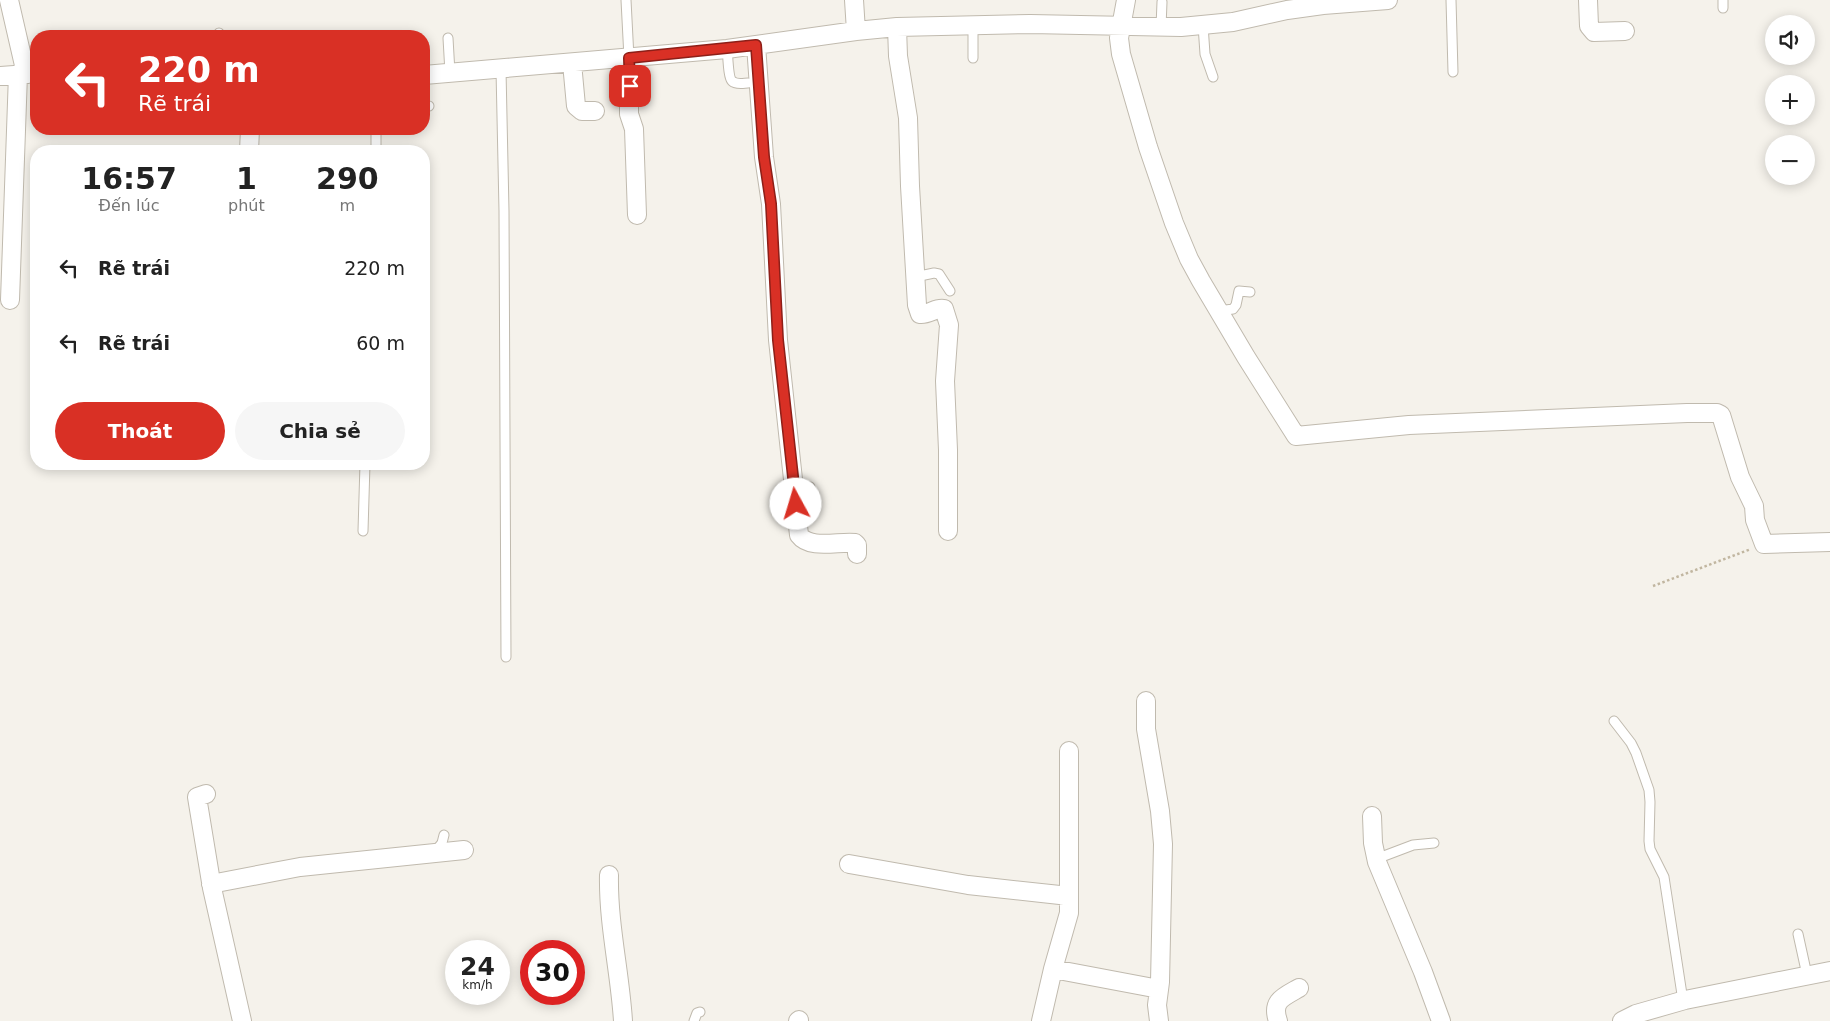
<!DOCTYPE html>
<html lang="vi">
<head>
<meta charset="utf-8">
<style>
	body { margin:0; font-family:"DejaVu Sans",sans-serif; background:#f6f6f6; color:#222; height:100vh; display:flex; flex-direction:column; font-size:19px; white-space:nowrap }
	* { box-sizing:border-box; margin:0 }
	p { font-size:16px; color:#767676 }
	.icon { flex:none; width:28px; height:28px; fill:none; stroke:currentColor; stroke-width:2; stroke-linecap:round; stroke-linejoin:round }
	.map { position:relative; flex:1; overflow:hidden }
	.side { position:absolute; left:30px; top:145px; width:400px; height:325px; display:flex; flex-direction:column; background:#fff; border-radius:20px; box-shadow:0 2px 12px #0003 }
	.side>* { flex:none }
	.guide { position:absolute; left:30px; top:30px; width:400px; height:105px; border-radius:20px; box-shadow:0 2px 12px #0003; background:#d93025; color:#fff; overflow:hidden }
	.controls { position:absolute; left:1765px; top:15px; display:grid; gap:10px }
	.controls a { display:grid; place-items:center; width:50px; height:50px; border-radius:50%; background:#fff; box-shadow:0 2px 12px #0003; font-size:25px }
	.speed { position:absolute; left:445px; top:940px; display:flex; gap:10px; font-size:25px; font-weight:700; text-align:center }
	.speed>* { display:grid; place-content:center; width:65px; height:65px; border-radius:50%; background:#fff; box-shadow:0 2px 12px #0003; line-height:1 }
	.speed small { font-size:12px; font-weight:400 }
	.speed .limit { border:8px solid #d22; background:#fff; color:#111 }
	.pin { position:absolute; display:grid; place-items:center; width:42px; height:42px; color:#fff; margin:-21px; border-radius:10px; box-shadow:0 2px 8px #0006 }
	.me { position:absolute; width:55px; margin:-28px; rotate:354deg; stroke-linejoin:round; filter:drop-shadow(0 0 4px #0008) }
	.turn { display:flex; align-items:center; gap:18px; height:105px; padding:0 25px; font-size:22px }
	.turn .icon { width:65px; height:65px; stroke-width:2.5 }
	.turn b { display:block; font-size:35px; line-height:42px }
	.eta { display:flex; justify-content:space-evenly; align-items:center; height:85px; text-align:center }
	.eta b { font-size:30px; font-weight:700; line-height:35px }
	.action { display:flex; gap:10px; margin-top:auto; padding:10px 25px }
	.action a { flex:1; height:58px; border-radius:30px; background:#d93025; color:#fff; font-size:20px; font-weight:700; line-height:58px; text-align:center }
	.action a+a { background:#f6f6f6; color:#222 }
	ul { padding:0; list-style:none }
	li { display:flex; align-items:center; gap:15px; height:75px; padding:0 25px }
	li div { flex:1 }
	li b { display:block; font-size:19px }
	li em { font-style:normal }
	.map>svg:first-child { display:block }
</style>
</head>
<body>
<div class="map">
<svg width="1830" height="1021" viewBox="0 0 1830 1021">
	<rect width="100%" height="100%" fill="#f5f2eb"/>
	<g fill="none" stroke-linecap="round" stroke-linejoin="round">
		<g stroke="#c0baae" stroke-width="11">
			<path id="service" d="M626,0L629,58
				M1451,0L1453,72
				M1723,0V8
				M1203,25L1205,54L1213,77
				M1161,27L1162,2
				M219,33V36
				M448,38L450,73
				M727,49C728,55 728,77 732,81C736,85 744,83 748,83
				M973,58V26
				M501,70L504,211L506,657
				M424,106H429
				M376,151V129
				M915,277L934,273L939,274L950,291
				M1219,311L1233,309L1236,305L1239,291L1250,292
				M796,504H810L811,502L810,487
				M363,531L365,464
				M1614,721L1631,743L1636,753L1649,790L1650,802L1649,841L1650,849L1664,877L1683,1001
				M435,852L442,843L444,835
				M1376,859L1413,845L1434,843
				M1798,934L1807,975
				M694,1021L697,1013L700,1012"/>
		</g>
		<g stroke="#c0baae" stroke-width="20">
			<path id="minor" d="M9,0L26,74
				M854,0L856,31L897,27L1030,24L1181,27L1233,22L1287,10L1323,5L1388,0
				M1126,0L1119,38L1121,54L1148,147L1174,223L1189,259L1201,281L1246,357L1296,436L1409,425L1687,413H1717L1721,415L1740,477L1754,506L1755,520L1764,544L1830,542
				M1588,0L1589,26L1594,32L1625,31
				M897,27L898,56L908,118L910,186L917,305L920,314C929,315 936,307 944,309L949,325L945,381L948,450V531
				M756,45L764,157L771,204L778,340L799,535C810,550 839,541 855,543L857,545V554
				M629,58V114L634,129L637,215
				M572,63L576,106L582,111H595
				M424,75L727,49L856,31
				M0,76L28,74
				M249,151L250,129
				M10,300L18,74
				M1146,701V729L1160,811L1163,844L1160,982L1157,1005L1159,1021
				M206,794L197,797L212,888L242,1021
				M1372,816L1373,843L1377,862L1423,972L1441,1021
				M849,864L968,885L1069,896
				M609,875C608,924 620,972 623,1021
				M211,884L300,867L464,850
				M1053,969L1159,989
				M798,1021L799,1020
				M1041,1021L1053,969L1069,913V751
				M1278,1021C1271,1001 1283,997 1299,988
				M1622,1021L1636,1014L1685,1000L1830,971"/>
		</g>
		<path stroke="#c1b6a0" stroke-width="2.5" stroke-dasharray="2.5 2.5" stroke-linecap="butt" d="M1653,586L1751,549"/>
		<use href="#service" stroke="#fff" stroke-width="9"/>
		<use href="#minor" stroke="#fff" stroke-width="18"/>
	</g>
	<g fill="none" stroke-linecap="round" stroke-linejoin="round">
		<g stroke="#8d1f18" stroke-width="12">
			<path id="route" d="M630,86L629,58L756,45L764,157L771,204L778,340L796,504"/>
		</g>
		<use href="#route" stroke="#d93025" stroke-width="9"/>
	</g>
</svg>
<div class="controls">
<a><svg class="icon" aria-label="sound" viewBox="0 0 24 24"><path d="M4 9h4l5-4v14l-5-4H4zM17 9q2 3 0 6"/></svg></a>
<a>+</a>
<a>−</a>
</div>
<div class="speed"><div>24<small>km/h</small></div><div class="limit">30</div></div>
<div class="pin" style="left:630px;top:86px;background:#d93025"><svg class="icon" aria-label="arrive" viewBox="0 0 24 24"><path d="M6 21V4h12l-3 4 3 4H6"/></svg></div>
<svg class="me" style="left:796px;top:504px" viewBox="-20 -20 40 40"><circle r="19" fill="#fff"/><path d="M0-13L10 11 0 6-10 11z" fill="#d93025"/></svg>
<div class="guide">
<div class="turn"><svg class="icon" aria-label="left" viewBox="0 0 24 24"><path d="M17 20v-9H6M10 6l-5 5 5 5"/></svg><div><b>220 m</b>Rẽ trái</div></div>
</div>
<section class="side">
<div class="eta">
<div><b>16:57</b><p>Đến lúc</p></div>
<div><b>1</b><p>phút</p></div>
<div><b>290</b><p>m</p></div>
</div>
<ul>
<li><svg class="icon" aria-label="left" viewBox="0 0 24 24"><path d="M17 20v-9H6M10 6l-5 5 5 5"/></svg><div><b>Rẽ trái</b></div><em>220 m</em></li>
<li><svg class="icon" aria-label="left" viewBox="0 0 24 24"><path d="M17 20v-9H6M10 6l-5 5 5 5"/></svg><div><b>Rẽ trái</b></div><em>60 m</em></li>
</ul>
<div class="action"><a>Thoát</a><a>Chia sẻ</a></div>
</section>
</div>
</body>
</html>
